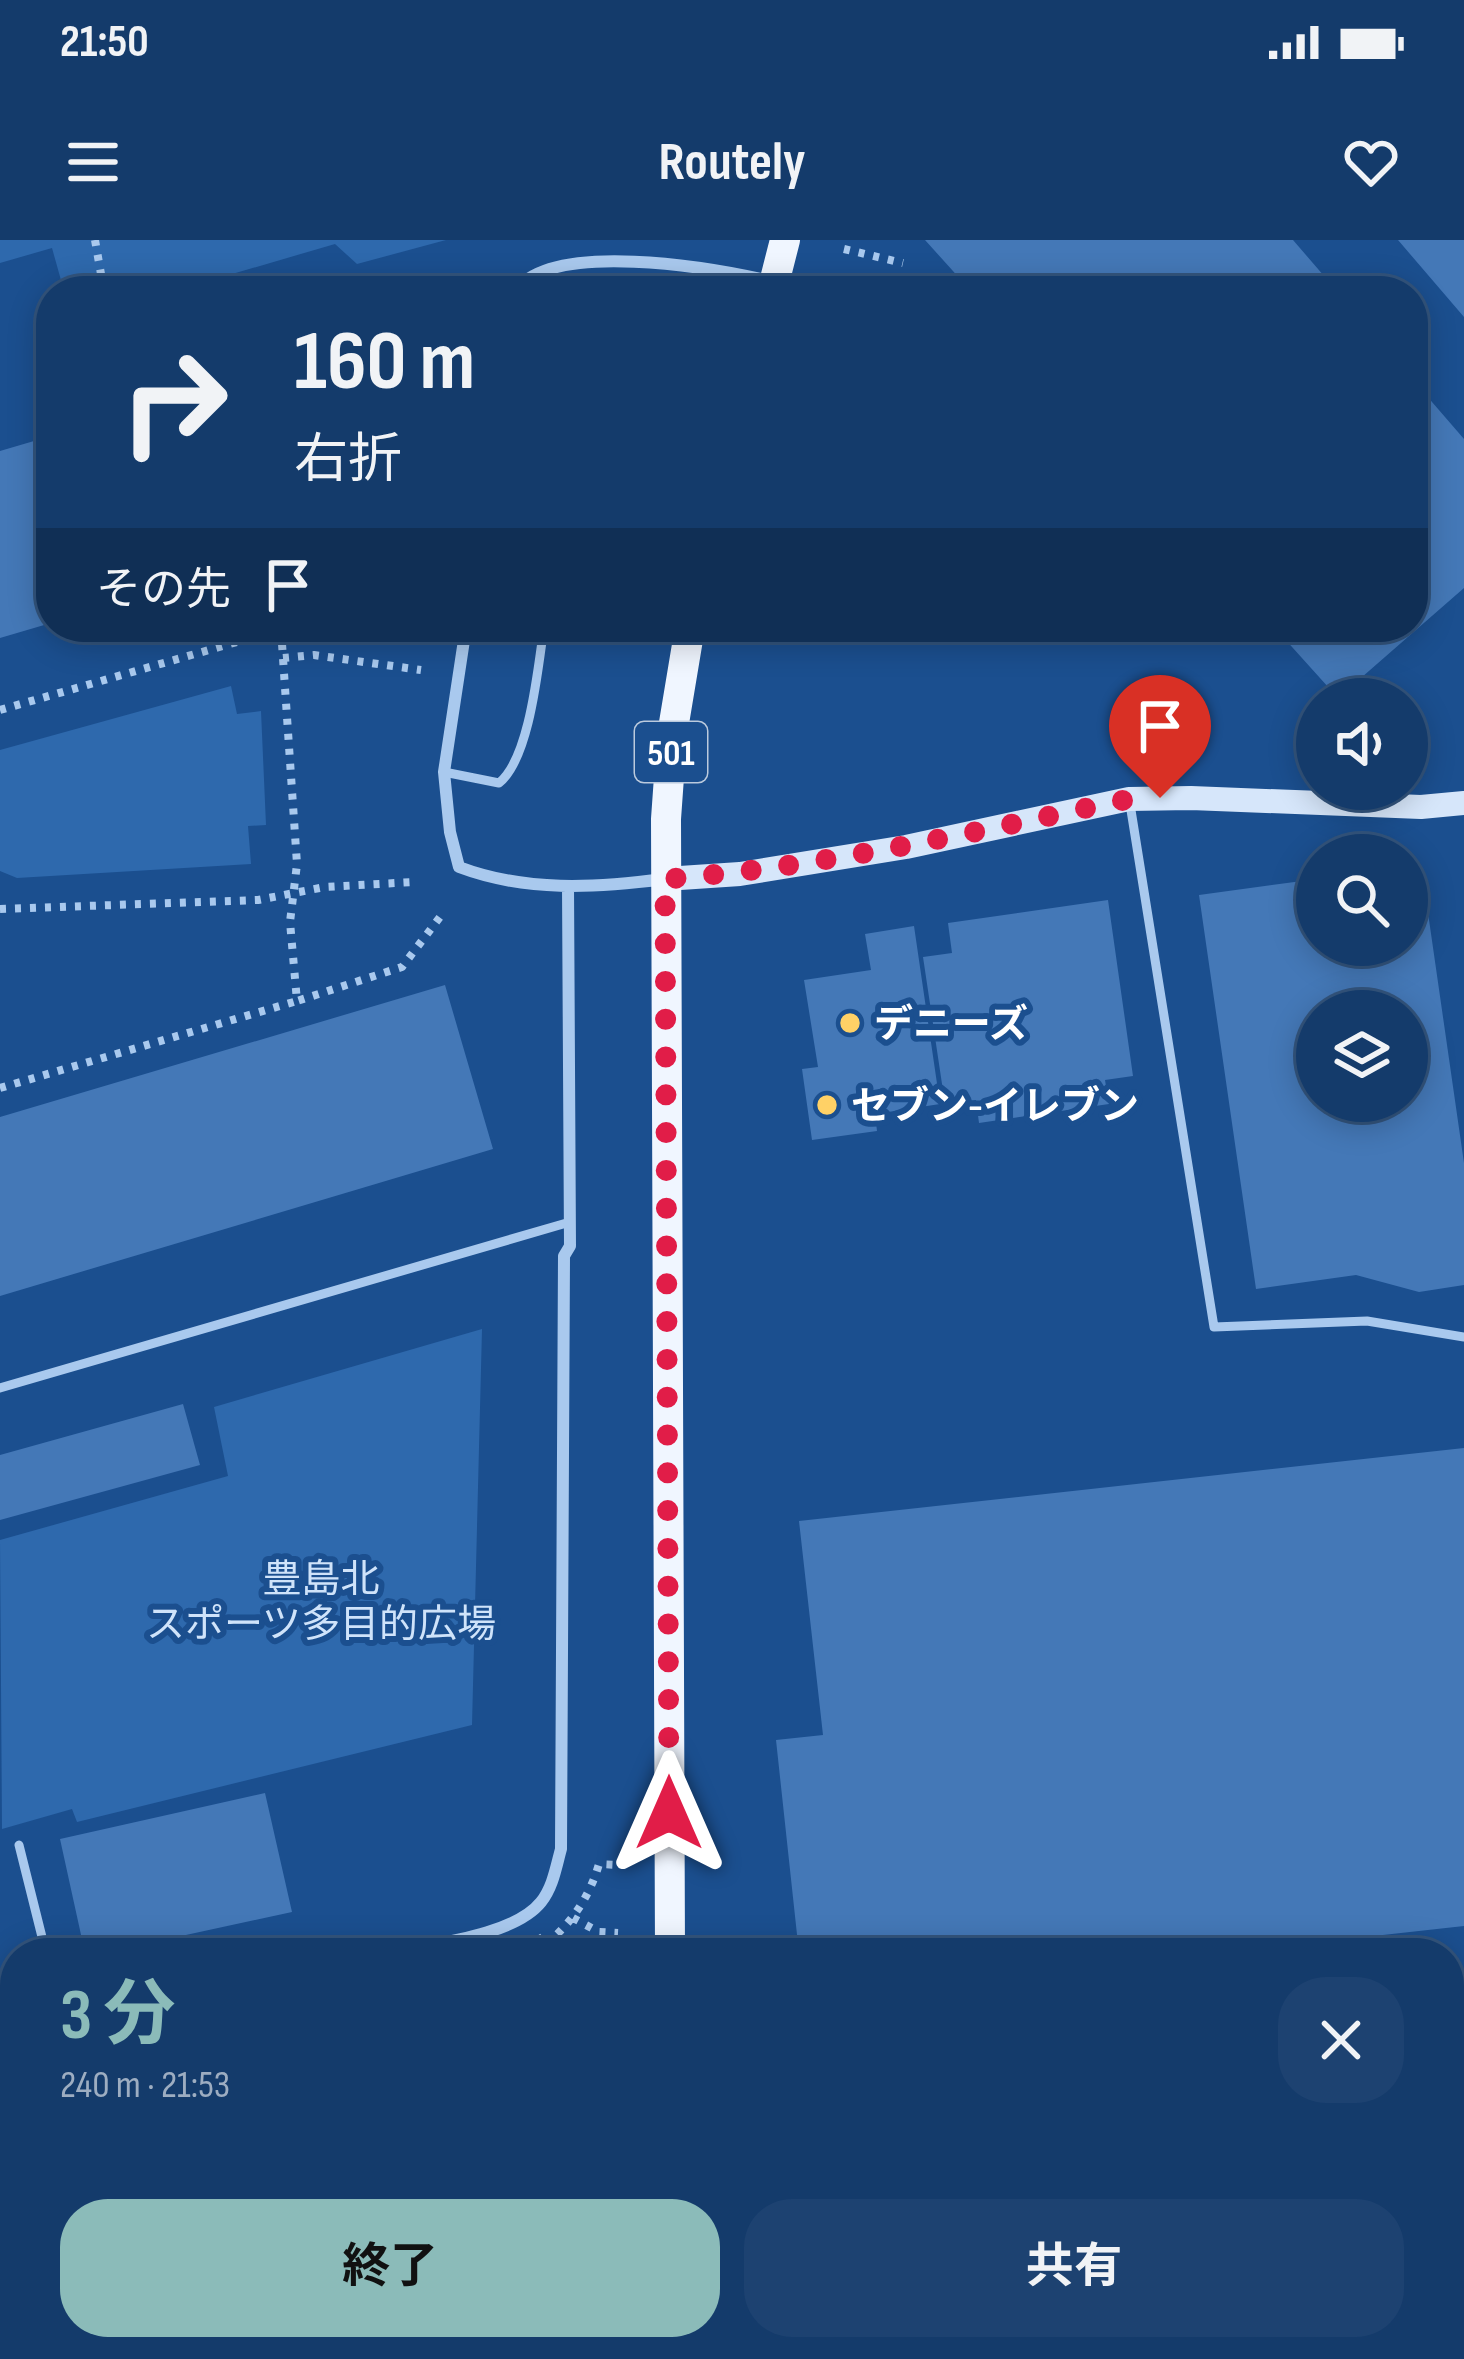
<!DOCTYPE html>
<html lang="ja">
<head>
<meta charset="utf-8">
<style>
	body { margin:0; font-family:"Sofia Sans Condensed","Noto Sans JP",sans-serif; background:#1d4271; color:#f1f3f6; height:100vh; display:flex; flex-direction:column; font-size:45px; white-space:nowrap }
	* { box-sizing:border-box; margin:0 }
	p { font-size:39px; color:#9dadc1 }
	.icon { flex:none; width:66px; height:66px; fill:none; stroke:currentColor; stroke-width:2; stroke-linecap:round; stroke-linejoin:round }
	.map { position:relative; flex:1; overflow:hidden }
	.details { position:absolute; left:0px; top:1698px; width:1464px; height:423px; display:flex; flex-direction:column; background:#143b6b; border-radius:48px 48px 0 0; box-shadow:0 6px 30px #0003,0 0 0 3px #33557e }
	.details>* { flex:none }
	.banner { position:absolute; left:36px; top:36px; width:1392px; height:366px; border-radius:48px; box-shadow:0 6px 30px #0003,0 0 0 3px #33557e; background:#143b6b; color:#f1f3f6; overflow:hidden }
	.buttons { position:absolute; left:1296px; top:438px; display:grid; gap:24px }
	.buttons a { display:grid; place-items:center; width:132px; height:132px; border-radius:50%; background:#143b6b; box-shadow:0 6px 30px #0003,0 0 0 3px #33557e; font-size:60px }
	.pin { position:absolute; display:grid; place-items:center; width:102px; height:102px; color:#fff; margin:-123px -51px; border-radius:50% 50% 50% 0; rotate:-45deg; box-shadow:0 0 12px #0007 }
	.pin .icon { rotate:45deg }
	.me { position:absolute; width:132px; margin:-66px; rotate:0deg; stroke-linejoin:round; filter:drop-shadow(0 0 9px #0008) }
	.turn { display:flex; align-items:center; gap:42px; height:252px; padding:0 60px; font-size:54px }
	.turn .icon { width:156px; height:156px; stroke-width:2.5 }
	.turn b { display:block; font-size:84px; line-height:102px }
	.then { display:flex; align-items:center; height:114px; padding:0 60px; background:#0003; gap:24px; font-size:45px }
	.round { display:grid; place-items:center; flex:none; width:126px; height:126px; border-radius:48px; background:#1d4271 }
	.summary { display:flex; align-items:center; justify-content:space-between; height:204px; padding:0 60px }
	h1 { font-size:72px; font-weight:700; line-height:90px; color:#8bbbb9 }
	.button { display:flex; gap:24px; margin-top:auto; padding:24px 60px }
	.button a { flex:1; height:138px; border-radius:48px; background:#8bbbb9; color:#111; font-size:48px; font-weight:700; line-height:138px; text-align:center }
	.button a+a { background:#1d4271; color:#f1f3f6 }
	.status { display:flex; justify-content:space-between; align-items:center; height:84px; padding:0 60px; background:#143b6b; direction:ltr }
	.status svg { height:33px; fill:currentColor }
	header { display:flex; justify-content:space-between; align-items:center; height:156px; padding:0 60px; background:#143b6b; font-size:54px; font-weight:700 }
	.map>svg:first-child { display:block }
</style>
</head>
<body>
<div class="status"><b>21:50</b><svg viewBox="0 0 49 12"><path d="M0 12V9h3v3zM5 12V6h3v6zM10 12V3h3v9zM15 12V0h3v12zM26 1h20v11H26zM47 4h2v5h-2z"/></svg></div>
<header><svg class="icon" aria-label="menu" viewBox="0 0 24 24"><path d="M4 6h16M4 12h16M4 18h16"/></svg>Routely<svg class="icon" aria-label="heart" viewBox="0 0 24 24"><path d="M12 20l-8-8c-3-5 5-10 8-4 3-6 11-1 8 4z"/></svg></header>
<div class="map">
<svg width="1464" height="2119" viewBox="0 0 1464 2119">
	<rect width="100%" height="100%" fill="#1b4f8f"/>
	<path fill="#2e69ad" d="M0,0H446L357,24L335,4L174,51H64L52,8L0,23Z
		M231,446L237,474L261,471L266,585L248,586L251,624L17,638L0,631V510Z
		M482,1089L472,1485L77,1582L72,1569L2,1589L0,1300L228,1236L214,1167Z"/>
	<path fill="#4478b7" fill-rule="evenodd" d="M925,0H1293L1337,51H971Z
		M1398,0H1464V77Z
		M1413,140L1464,199V348L1338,458L1274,387H1413Z
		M51,196V383L0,398V211Z
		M1317,639V705H1407V648L1424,645L1464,923V1045L1419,1052L1356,1035L1256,1049L1199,655ZM1317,771H1407V861H1317Z
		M1108,660L1133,836L1105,840L1109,864L979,883L976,860L945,864L923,717L952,713L948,683Z
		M914,686L940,864L875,874L877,891L812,900L802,829L818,827L804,740L871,730L865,694Z
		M445,745L493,909L0,1056V877Z
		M183,1164L200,1225L0,1280V1215Z
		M1464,1208V1686L1219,1713H799L776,1500L823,1495L799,1281Z
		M265,1553L292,1672L103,1713H85L60,1599Z
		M1456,1762L1464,1763V1817H1453Z
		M1449,1853L1457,1856L1464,1867V1959L1449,1995Z
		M15,1886V1976H13L0,1915V1889Z
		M1464,2008V2038L1449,2040V2009Z
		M1464,2070V2099L1449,2101V2072Z
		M1464,2103V2119H1424L1423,2107Z
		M40,2106H138L141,2119H43Z
		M373,2106H468L464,2119H369Z
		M638,2106H659L662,2119H606L605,2113Z
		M666,2106H711L713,2113L669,2119Z
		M760,2106H795L798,2119H763Z
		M1087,2106H1108L1127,2119H1089Z"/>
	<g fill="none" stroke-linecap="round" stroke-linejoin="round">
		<path stroke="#a9c9ee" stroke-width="8" stroke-dasharray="6 9" stroke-linecap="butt" d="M95,0L104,51
			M844,9L903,23
			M281,389L297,624L290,682L297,761L402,727L440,677
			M283,418L314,415L421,430
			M0,470L289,387
			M0,669L258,660L325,647L414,642
			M0,848L297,761
			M573,1678L599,1692L618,1693
			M537,1696L544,1706C571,1684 589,1658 599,1624L619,1625"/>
		<path stroke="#a9c9ee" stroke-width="9" d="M444,532L499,543C530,518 538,427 544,387
			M1130,564L1214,1087L1367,1081L1464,1097
			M0,1148L570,982
			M19,1605L46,1713
			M1449,1747L1464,1746
			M867,2119L925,2106
			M1404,2119L1407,2106"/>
		<path stroke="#a9c9ee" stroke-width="12" d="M516,51C551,0 710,27 774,42
			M466,387L444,532L450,592L459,627C525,652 595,648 664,639
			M390,1713C431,1704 514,1696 541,1662C553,1647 556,1627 561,1609L564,1016L570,1006L568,646
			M0,1800L15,1797
			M738,2106L742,2119"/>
		<path stroke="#d6e6fa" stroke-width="24" d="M665,639L740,634L906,607L1129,559L1191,558L1421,567L1464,563
			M553,2119L558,2106"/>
		<path stroke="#f0f6ff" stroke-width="30" d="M772,51L785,0
			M670,1713L666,579L672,495L690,387
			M1239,2106L1262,2119"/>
	</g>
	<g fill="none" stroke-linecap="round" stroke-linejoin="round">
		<path stroke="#e11d48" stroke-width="21" stroke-dasharray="0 37.8" d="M669,1573L665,639C823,627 975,592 1129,559L1160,558"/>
	</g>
	<g fill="#ffd166" stroke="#1b4f8f" stroke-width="4.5">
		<circle cx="850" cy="783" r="12"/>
		<circle cx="827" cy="865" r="12"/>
	</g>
	<g text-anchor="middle" stroke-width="12" stroke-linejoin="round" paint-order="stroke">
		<rect fill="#1b4f8f" stroke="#bbcadd" stroke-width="3" x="635" y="482" width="72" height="60" rx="9"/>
		<g font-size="36" font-weight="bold" fill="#fff">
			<text x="671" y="525">501</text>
		</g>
		<g font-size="39" font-weight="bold" fill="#fff" stroke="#1b4f8f" text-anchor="start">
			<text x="874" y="797">デニーズ</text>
			<text x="851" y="879">セブン-イレブン</text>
		</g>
		<g font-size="39" fill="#cfe3fa" stroke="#1b4f8f">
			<text x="321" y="1352">豊島北<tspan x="321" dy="45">スポーツ多目的広場</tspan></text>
		</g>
	</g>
</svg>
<div class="buttons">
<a><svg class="icon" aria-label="sound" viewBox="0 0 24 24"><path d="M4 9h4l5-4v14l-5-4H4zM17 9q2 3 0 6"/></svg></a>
<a><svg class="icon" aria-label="search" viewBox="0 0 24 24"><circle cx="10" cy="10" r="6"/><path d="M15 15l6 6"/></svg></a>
<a><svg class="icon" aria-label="layers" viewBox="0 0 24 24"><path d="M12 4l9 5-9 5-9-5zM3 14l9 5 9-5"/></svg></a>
</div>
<div class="pin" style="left:1160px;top:558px;background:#d93025"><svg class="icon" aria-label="arrive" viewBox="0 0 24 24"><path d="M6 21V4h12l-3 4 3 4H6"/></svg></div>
<svg class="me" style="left:669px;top:1573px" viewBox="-20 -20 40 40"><path d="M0-17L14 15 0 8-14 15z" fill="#e11d48" stroke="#fff" stroke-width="4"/></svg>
<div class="banner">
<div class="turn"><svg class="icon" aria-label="right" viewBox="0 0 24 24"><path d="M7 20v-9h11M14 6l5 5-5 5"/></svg><div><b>160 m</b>右折</div></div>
<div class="then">その先<svg class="icon" aria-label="arrive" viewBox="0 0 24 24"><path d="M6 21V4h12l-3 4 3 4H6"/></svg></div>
</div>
<section class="details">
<div class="summary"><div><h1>3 分</h1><p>240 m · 21:53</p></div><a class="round"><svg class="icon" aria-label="close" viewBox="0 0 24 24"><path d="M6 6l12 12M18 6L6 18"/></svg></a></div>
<div class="button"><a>終了</a><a>共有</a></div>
</section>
</div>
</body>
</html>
